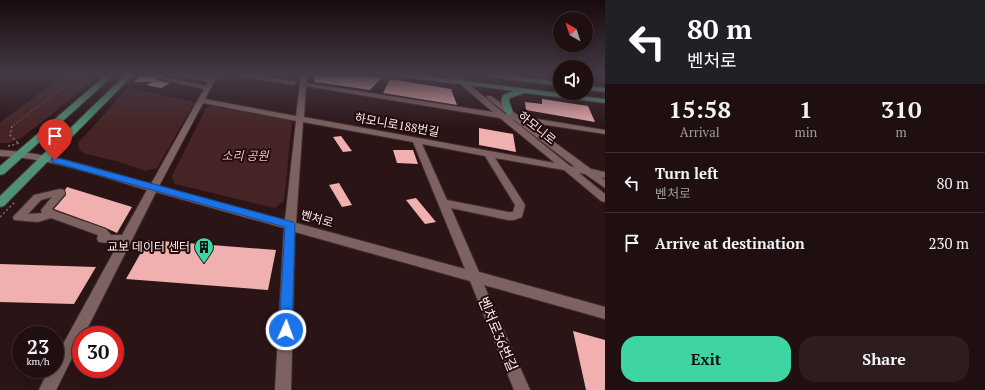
<!DOCTYPE html>
<html lang="en">
<head>
<meta charset="utf-8">
<style>
	body { margin:0; font-family:"PT Serif","Noto Sans KR",serif; background:#2d1d1e; color:#f1f3f6; height:100vh; display:flex; flex-direction:column; font-size:15px; white-space:nowrap }
	* { box-sizing:border-box; margin:0 }
	p { font-size:13px; color:#a29c9f }
	.icon { flex:none; width:22px; height:22px; fill:none; stroke:currentColor; stroke-width:2; stroke-linecap:round; stroke-linejoin:round }
	.map { position:relative; flex:1; overflow:hidden }
	.side { display:flex; flex-direction:column; background:#200f10; width:380px }
	.side>* { flex:none }
	.hud { background:#202124; color:#fff; overflow:hidden }
	.needle { width:26px; rotate:321deg }
	.fabs { position:absolute; left:553px; top:12px; display:grid; gap:8px }
	.fabs a { display:grid; place-items:center; width:40px; height:40px; border-radius:50%; background:#200f10; box-shadow:0 2px 10px #0003,0 0 0 1px #3d2f30; font-size:20px }
	.speed { position:absolute; left:12px; top:326px; display:flex; gap:8px; font-size:20px; font-weight:700; text-align:center }
	.speed>* { display:grid; place-content:center; width:52px; height:52px; border-radius:50%; background:#200f10; box-shadow:0 2px 10px #0003,0 0 0 1px #3d2f30; line-height:1 }
	.speed small { font-size:10px; font-weight:400 }
	.speed .limit { border:6px solid #d22; background:#fff; color:#111 }
	.pin { position:absolute; display:grid; place-items:center; width:34px; height:34px; color:#fff; margin:-41px -17px; border-radius:50% 50% 50% 0; rotate:-45deg; box-shadow:0 0 4px #0007 }
	.pin .icon { rotate:45deg }
	.me { position:absolute; width:44px; margin:-22px; rotate:2deg; stroke-linejoin:round; filter:drop-shadow(0 0 3px #0008) }
	.turn { display:flex; align-items:center; gap:14px; height:84px; padding:0 16px; font-size:18px }
	.turn .icon { width:52px; height:52px; stroke-width:2.5 }
	.turn b { display:block; font-size:28px; line-height:34px }
	.eta { display:flex; justify-content:space-evenly; align-items:center; height:68px; text-align:center }
	.eta b { font-size:24px; font-weight:800; line-height:28px }
	.button { display:flex; gap:8px; margin-top:auto; padding:8px 16px }
	.button a { flex:1; height:46px; border-radius:16px; background:#3ed4a3; color:#111; font-size:16px; font-weight:800; line-height:46px; text-align:center }
	.button a+a { background:#2d1d1e; color:#f1f3f6 }
	ul { padding:0; list-style:none }
	li { display:flex; align-items:center; gap:12px; height:60px; padding:0 16px; border-top:1px solid #3d2f30 }
	li div { flex:1 }
	li b { display:block; font-size:15px }
	li em { font-style:normal }
	main { display:flex; flex:1; min-height:0 }
	.map>svg:first-child { display:block }
</style>
</head>
<body>
<main>
<div class="map">
<svg width="605" height="390" viewBox="0 0 605 390">
	<rect width="100%" height="100%" fill="#2b1415"/>
	<path fill="#462425" d="M65,75H99L50,116L21,138L9,143H0V122Z
		M128,88L195,102L157,168L146,171L116,161L86,154L79,150L78,143Z
		M213,105L288,120L292,123L284,201L275,208L175,184L172,176L206,108Z"/>
	<path fill="#f0b0b0" d="M141,75H165L156,80L170,83L161,88L146,85L152,82H134Z
		M314,75H357L381,78L370,90L315,82Z
		M390,79L451,89L457,105L383,93Z
		M542,99L588,106L595,122L526,110L525,102L542,104Z
		M479,128L513,134L516,152L479,145Z
		M341,136L352,151L343,152L333,137Z
		M393,150H413L418,164L397,163Z
		M339,183L352,205L342,207L329,185Z
		M67,187L132,207L117,233L106,228L54,209L66,195L65,190Z
		M416,198L436,222L425,224L406,200Z
		M148,240L276,250L268,290L126,279Z
		M0,264L96,267L74,304L0,302Z
		M573,331L605,340V390H586Z"/>
	<g fill="none" stroke-linecap="round" stroke-linejoin="round">
		<g stroke="#403031" stroke-width="2">
			<path id="minor" d="M178,75H190L210,79L212,75H218L205,99L296,116L301,75H307L306,83L493,112L459,83L452,75H458L505,114H507L487,98V96H491L519,116L605,130V134L527,122L591,169L605,172V178L601,177L605,180V188L585,174L579,173L605,194V202L601,201L564,170L495,158L525,205L522,217L514,220H508L451,208L479,272L605,307V319L484,285L530,390H514L470,281L295,232L291,390H275L284,228L156,192L84,335H81V340L56,390H39L49,369H55V359L118,244L99,242L97,239L98,235L51,218L38,222L14,220L13,217L34,195L60,189L64,190L65,194L52,209L55,211L106,229L111,235H122L147,190C99,176 51,158 0,156V150C52,153 101,170 151,184L204,89L161,79L164,77L206,86L208,82ZM306,86L500,118L555,163L304,117ZM203,103L296,121L285,220L159,186ZM512,119L514,120L575,167L570,166ZM303,122L413,142L465,269L296,223ZM422,144L485,156L515,205L513,212H508L447,200ZM52,197L41,210L42,213L28,214L41,200Z
				M243,75H256L294,81L297,83L294,85L246,77Z"/>
		</g>
		<g stroke="#403031" stroke-width="2">
			<path id="major" d="M106,75H114L4,174L0,175V166Z
				M125,75H133L4,206L0,207V196Z
				M400,75H420L605,99V103L525,93L510,98L509,101L513,112L509,115L505,112L501,101L503,95L513,91L404,77Z
				M486,75H506L560,82V86L490,77Z
				M586,86L605,88V92L586,90Z"/>
		</g>
		<path stroke="#826d6e" stroke-width="1" stroke-dasharray="1.5 2" stroke-linecap="butt" d="M11,127L80,75"/>
		<path stroke="#826d6e" stroke-width="1.5" stroke-dasharray="2 2.5" stroke-linecap="butt" d="M12,126L10,135L18,143
			M8,146L20,143
			M0,217L15,202"/>
		<use href="#minor" fill="#7e6262" fill-rule="evenodd"/>
		<use href="#major" fill="#519078" fill-rule="evenodd"/>
	</g>
	<linearGradient id="sky" x2="0" y2="1"><stop stop-color="#180b0c"/><stop offset="0.58" stop-color="#443a46"/><stop offset="1" stop-color="#443a46" stop-opacity="0"/></linearGradient>
	<rect width="605" height="129" fill="url(#sky)"/>
	<path fill="#1a73e8" stroke="#114b97" d="M52,158H58L293,222L295,224L292,330L290,334L286,336L281,334L279,330L285,227L52,162Z"/>
	<defs>
		<g id="building-pin" transform="scale(1)"><path d="M0 17L-7.5 6A9.5 9.5 0 1 1 7.5 6Z" fill="#3ed4a3" stroke="#210b0c"/><path d="M-4-6H4V6H1V3H-1V6H-4ZM-2.5-4.3h1.7v1.8h-1.7ZM.8-4.3h1.7v1.8H.8ZM-2.5-1h1.7V.8h-1.7ZM.8-1h1.7V.8H.8Z" fill="#111"/></g>
	</defs>
	<g fill-rule="evenodd">
		<use href="#building-pin" x="204" y="247"/>
	</g>
	<g text-anchor="middle" stroke-width="4" stroke-linejoin="round" paint-order="stroke">
		<g font-size="12" fill="#fae9e9" stroke="#210b0c">
			<text transform="translate(397 125) rotate(10)" y="4">하모니로188번길</text>
			<text transform="translate(537 128) rotate(39)" y="4">하모니로</text>
			<text transform="translate(317 219) rotate(16)" y="4">벤처로</text>
		</g>
		<g font-size="12" font-style="italic" fill="#f5bfbf" stroke="#210b0c">
			<text x="245" y="160">소리 공원</text>
		</g>
		<g font-size="12" fill="#fae9e9" stroke="#210b0c" text-anchor="end">
			<text x="190" y="251">교보 데이터 센터</text>
		</g>
		<g font-size="14" fill="#fae9e9" stroke="#210b0c">
			<text transform="translate(498 334) rotate(67)" y="5">벤처로36번길</text>
		</g>
	</g>
</svg>
<div class="fabs">
<a><svg class="needle" viewBox="-14 -14 28 28"><path d="M0-13l5 13h-10z" fill="#e53935"/><path d="M0 13l5-13h-10z" fill="#a29c9f"/></svg></a>
<a><svg class="icon" aria-label="sound" viewBox="0 0 24 24"><path d="M4 9h4l5-4v14l-5-4H4zM17 9q2 3 0 6"/></svg></a>
</div>
<div class="speed"><div>23<small>km/h</small></div><div class="limit">30</div></div>
<div class="pin" style="left:55px;top:160px;background:#d93025"><svg class="icon" aria-label="arrive" viewBox="0 0 24 24"><path d="M6 21V4h12l-3 4 3 4H6"/></svg></div>
<svg class="me" style="left:286px;top:330px" viewBox="-20 -20 40 40"><circle r="17" fill="#1a73e8" stroke="#fff" stroke-width="3"/><path d="M0-11L8 9 0 5-8 9z" fill="#fff"/></svg>
</div>
<section class="side">
<div class="hud">
<div class="turn"><svg class="icon" aria-label="left" viewBox="0 0 24 24"><path d="M17 20v-9H6M10 6l-5 5 5 5"/></svg><div><b>80 m</b>벤처로</div></div>
</div>
<div class="eta">
<div><b>15:58</b><p>Arrival</p></div>
<div><b>1</b><p>min</p></div>
<div><b>310</b><p>m</p></div>
</div>
<ul>
<li><svg class="icon" aria-label="left" viewBox="0 0 24 24"><path d="M17 20v-9H6M10 6l-5 5 5 5"/></svg><div><b>Turn left</b><p>벤처로</p></div><em>80 m</em></li>
<li><svg class="icon" aria-label="arrive" viewBox="0 0 24 24"><path d="M6 21V4h12l-3 4 3 4H6"/></svg><div><b>Arrive at destination</b></div><em>230 m</em></li>
</ul>
<div class="button"><a>Exit</a><a>Share</a></div>
</section>
</main>
</body>
</html>
